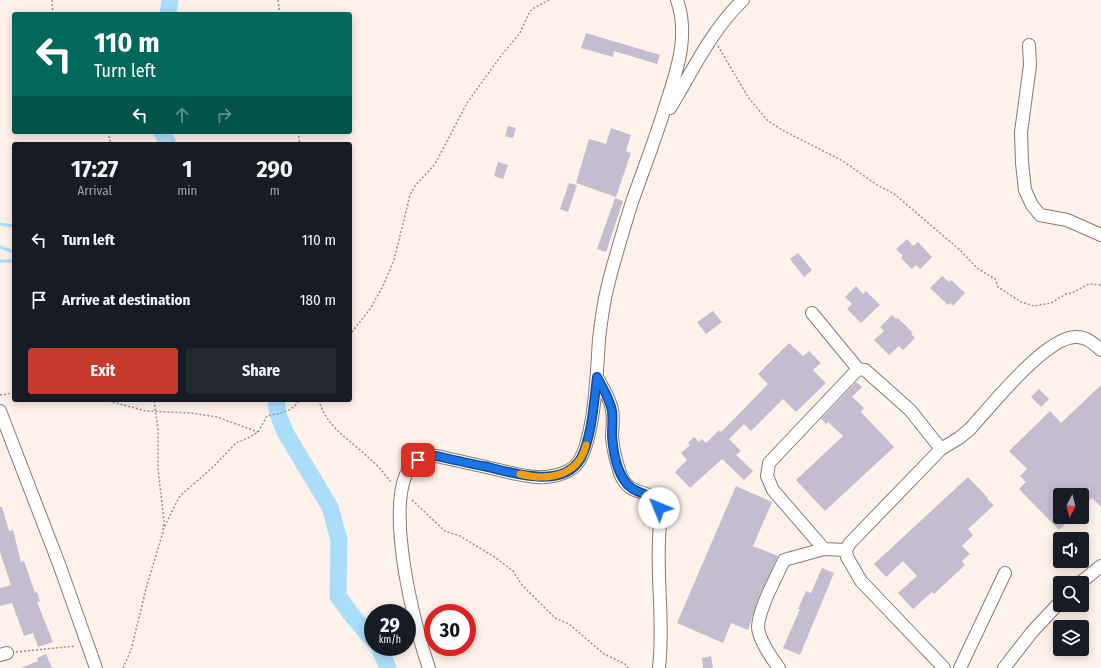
<!DOCTYPE html>
<html lang="en">
<head>
<meta charset="utf-8">
<style>
	body { margin:0; font-family:"Fira Sans Condensed",sans-serif; background:#242831; color:#f1f3f6; height:100vh; display:flex; flex-direction:column; font-size:15px; white-space:nowrap }
	* { box-sizing:border-box; margin:0 }
	p { font-size:13px; color:#9ea1a6 }
	.icon { flex:none; width:22px; height:22px; fill:none; stroke:currentColor; stroke-width:2; stroke-linecap:round; stroke-linejoin:round }
	.map { position:relative; flex:1; overflow:hidden }
	.drawer { position:absolute; left:12px; top:142px; width:340px; height:260px; display:flex; flex-direction:column; background:#171b24; border-radius:4px; box-shadow:0 2px 10px #0003 }
	.drawer>* { flex:none }
	.hud { position:absolute; left:12px; top:12px; width:340px; height:122px; border-radius:4px; box-shadow:0 2px 10px #0003; background:#00695c; color:#fff; overflow:hidden }
	.needle { width:26px; rotate:187deg }
	.buttons { position:absolute; left:1053px; top:488px; display:grid; gap:8px }
	.buttons a { display:grid; place-items:center; width:36px; height:36px; border-radius:4px; background:#171b24; box-shadow:0 2px 10px #0003; font-size:20px }
	.speed { position:absolute; left:364px; top:604px; display:flex; gap:8px; font-size:20px; font-weight:700; text-align:center }
	.speed>* { display:grid; place-content:center; width:52px; height:52px; border-radius:50%; background:#171b24; box-shadow:0 2px 10px #0003; line-height:1 }
	.speed small { font-size:10px; font-weight:400 }
	.speed .limit { border:6px solid #d22; background:#fff; color:#111 }
	.pin { position:absolute; display:grid; place-items:center; width:34px; height:34px; color:#fff; margin:-17px; border-radius:8px; box-shadow:0 2px 6px #0006 }
	.me { position:absolute; width:44px; margin:-22px; rotate:315deg; stroke-linejoin:round; filter:drop-shadow(0 0 3px #0008) }
	.turn { display:flex; align-items:center; gap:14px; height:84px; padding:0 16px; font-size:18px }
	.turn .icon { width:52px; height:52px; stroke-width:2.5 }
	.turn b { display:block; font-size:28px; line-height:34px }
	.lanes { display:flex; align-items:center; height:38px; padding:0 16px; background:#0003; justify-content:center; gap:20px; direction:ltr }
	.lanes .off { opacity:.35 }
	.eta { display:flex; justify-content:space-evenly; align-items:center; height:68px; text-align:center }
	.eta b { font-size:24px; font-weight:700; line-height:28px }
	.action { display:flex; gap:8px; margin-top:auto; padding:8px 16px }
	.action a { flex:1; height:46px; border-radius:4px; background:#c73a2d; color:#fff; font-size:16px; font-weight:700; line-height:46px; text-align:center }
	.action a+a { background:#242831; color:#f1f3f6 }
	ul { padding:0; list-style:none }
	li { display:flex; align-items:center; gap:12px; height:60px; padding:0 16px }
	li div { flex:1 }
	li b { display:block; font-size:15px }
	li em { font-style:normal }
	.map>svg:first-child { display:block }
</style>
</head>
<body>
<div class="map">
<svg width="1101" height="668" viewBox="0 0 1101 668">
	<rect width="100%" height="100%" fill="#fef2ea"/>
	<g fill="none" stroke-linecap="round" stroke-linejoin="round">
		<path stroke="#aaddfa" stroke-width="3" d="M0,224L14,226
			M0,247L14,252
			M0,261H14"/>
		<path stroke="#aaddfa" stroke-width="17" d="M168,14L170,0
			M162,132L168,144
			M276,400L278,414L285,432L330,507L339,540L338,596L350,613L373,640
			M379,647L388,668"/>
	</g>
	<path fill="#c4bdcf" d="M586,33L660,55L657,64L614,51L613,57L581,48Z
		M508,126L516,128L513,138L505,136Z
		M611,128L631,135L626,151L631,153L616,197L576,183L589,139L606,144Z
		M498,162L508,165L503,179L494,176Z
		M569,183L577,185L568,212L560,209Z
		M615,198L623,201L606,252L597,249Z
		M907,239L913,246L918,242L932,257L920,269L916,265L912,269L901,258L903,256L896,249Z
		M798,253L812,270L804,277L790,259Z
		M942,276L949,282L951,280L965,293L953,306L950,303L948,305L930,288Z
		M856,286L863,294L866,291L880,305L861,323L847,309L852,304L845,297Z
		M713,311L722,322L706,334L697,322Z
		M892,315L896,319L898,318L913,333L911,334L915,338L903,350L899,346L889,355L874,340L884,331L880,327Z
		M789,343L803,356L809,351L821,363L813,370L826,383L796,412L783,399L751,431L744,424L729,439L741,451L736,455L753,471L744,480L722,459L690,488L675,472L687,460L681,453L690,445L688,443L694,437L699,442L702,439L706,443L719,430L721,432L736,417L768,384L758,374Z
		M856,382L862,387L852,397L864,408L861,412L894,447L825,511L796,480L843,436L828,422L826,424L821,419Z
		M1101,385V507L1092,498L1082,507V495H1060V517H1072L1059,530L1019,489L1026,482L1020,476L1027,469L1009,451L1050,411L1061,423Z
		M1039,389L1049,399L1041,407L1031,397Z
		M968,477L988,498L987,499L994,505L968,529L973,535L962,546L970,554L962,561L965,565L934,594L932,592L913,609L898,593L917,576L903,561L886,577L874,564Z
		M736,486L772,502L753,546L778,556L758,599L748,630L731,623L723,643L677,623Z
		M0,507H2L9,531L13,530L21,562L24,561L35,593L37,592L40,601L37,602L53,642L38,647L33,633L24,636L12,603L0,606V588L11,585L0,552Z
		M822,568L834,573L800,655L783,648L800,609H798L806,591L811,593Z
		M46,654L52,668H21L38,661L37,658Z
		M711,656L713,668H703L702,658Z"/>
	<g fill="none" stroke-linecap="round" stroke-linejoin="round">
		<g stroke="#8b796e" stroke-width="14">
			<path id="minor" d="M1029,45L1030,65L1021,132L1022,163L1025,190L1032,205L1040,215L1067,220L1101,235
				M670,108C692,72 712,29 743,0
				M812,313L858,369L865,370L910,410L941,449
				M597,377C602,387 610,398 612,410C614,419 612,428 612,437C613,449 616,461 620,473C629,498 648,488 656,501C663,512 659,529 659,540C657,583 664,626 659,668
				M0,411L59,564L96,668
				M824,549L773,490L767,476L769,463L858,369
				M1080,583L1101,566
				M0,655L7,653
				M429,668C414,626 384,505 410,467C416,458 427,457 437,456C458,461 478,465 499,470C511,473 523,476 536,477C548,478 564,475 574,467C595,449 597,367 599,339C601,322 603,306 607,289C614,260 623,231 632,202C644,168 657,135 667,101C678,68 689,34 677,0
				M779,668C772,659 758,638 758,627C759,608 776,578 784,560L824,549L846,550
				M944,668L861,581L847,557L846,550L850,543L941,449L959,438L970,429C991,406 1047,335 1077,337C1087,337 1094,344 1101,350
				M960,668L1005,573
				M1004,668L1032,632L1060,602"/>
		</g>
		<path stroke="#9b918b" stroke-width="1.5" stroke-dasharray="2 2" stroke-linecap="butt" d="M52,0L53,14
			M278,0L280,14
			M718,46L748,97L768,121L784,131L843,161L877,185L893,193L960,250L977,268L995,279L998,287L1021,302L1034,306L1051,303L1066,294L1072,293L1089,284L1101,285
			M108,132L111,144
			M298,132L300,144
			M350,340L352,332L370,309L383,286L394,260L410,195L415,186L435,164L467,103L500,57L520,33L528,15L532,9L549,0
			M0,395L14,393
			M105,400L146,411L191,413L217,417L258,432
			M319,400C325,426 351,441 369,458C378,465 385,475 392,483
			M412,500L445,531L460,536L493,556L513,571L522,585L555,618L569,624L604,654L625,664L628,668
			M163,530L174,507L180,496L213,467L236,443L248,438L258,432L267,416C280,413 293,412 299,400
			M16,652L76,646
			M123,668L131,650L147,585L163,532L164,521L158,468V430L154,400"/>
		<use href="#minor" stroke="#fff" stroke-width="12"/>
	</g>
	<g fill="none" stroke-linecap="round" stroke-linejoin="round">
		<g stroke="#114b97" stroke-width="10">
			<path id="route" d="M418,460L427,457L437,456C454,460 471,464 488,467C515,474 564,489 581,458C592,436 594,401 597,377C602,387 610,399 612,411C613,419 612,427 612,436C613,449 616,468 624,480C633,496 652,490 659,508"/>
		</g>
		<use href="#route" stroke="#1a73e8" stroke-width="7"/>
		<path stroke="#f59e0b" stroke-width="7" d="M520,474C547,481 578,477 586,445"/>
	</g>
</svg>
<div class="buttons">
<a><svg class="needle" viewBox="-14 -14 28 28"><path d="M0-13l5 13h-10z" fill="#e53935"/><path d="M0 13l5-13h-10z" fill="#9ea1a6"/></svg></a>
<a><svg class="icon" aria-label="sound" viewBox="0 0 24 24"><path d="M4 9h4l5-4v14l-5-4H4zM17 9q2 3 0 6"/></svg></a>
<a><svg class="icon" aria-label="search" viewBox="0 0 24 24"><circle cx="10" cy="10" r="6"/><path d="M15 15l6 6"/></svg></a>
<a><svg class="icon" aria-label="layers" viewBox="0 0 24 24"><path d="M12 4l9 5-9 5-9-5zM3 14l9 5 9-5"/></svg></a>
</div>
<div class="speed"><div>29<small>km/h</small></div><div class="limit">30</div></div>
<div class="pin" style="left:418px;top:460px;background:#d93025"><svg class="icon" aria-label="arrive" viewBox="0 0 24 24"><path d="M6 21V4h12l-3 4 3 4H6"/></svg></div>
<svg class="me" style="left:659px;top:508px" viewBox="-20 -20 40 40"><circle r="19" fill="#fff"/><path d="M0-13L10 11 0 6-10 11z" fill="#1a73e8"/></svg>
<div class="hud">
<div class="turn"><svg class="icon" aria-label="left" viewBox="0 0 24 24"><path d="M17 20v-9H6M10 6l-5 5 5 5"/></svg><div><b>110 m</b>Turn left</div></div>
<div class="lanes"><svg class="icon" aria-label="left" viewBox="0 0 24 24"><path d="M17 20v-9H6M10 6l-5 5 5 5"/></svg><svg class="icon off" aria-label="ahead" viewBox="0 0 24 24"><path d="M12 20V5M6 11l6-6 6 6"/></svg><svg class="icon off" aria-label="right" viewBox="0 0 24 24"><path d="M7 20v-9h11M14 6l5 5-5 5"/></svg></div>
</div>
<section class="drawer">
<div class="eta">
<div><b>17:27</b><p>Arrival</p></div>
<div><b>1</b><p>min</p></div>
<div><b>290</b><p>m</p></div>
</div>
<ul>
<li><svg class="icon" aria-label="left" viewBox="0 0 24 24"><path d="M17 20v-9H6M10 6l-5 5 5 5"/></svg><div><b>Turn left</b></div><em>110 m</em></li>
<li><svg class="icon" aria-label="arrive" viewBox="0 0 24 24"><path d="M6 21V4h12l-3 4 3 4H6"/></svg><div><b>Arrive at destination</b></div><em>180 m</em></li>
</ul>
<div class="action"><a>Exit</a><a>Share</a></div>
</section>
</div>
</body>
</html>
